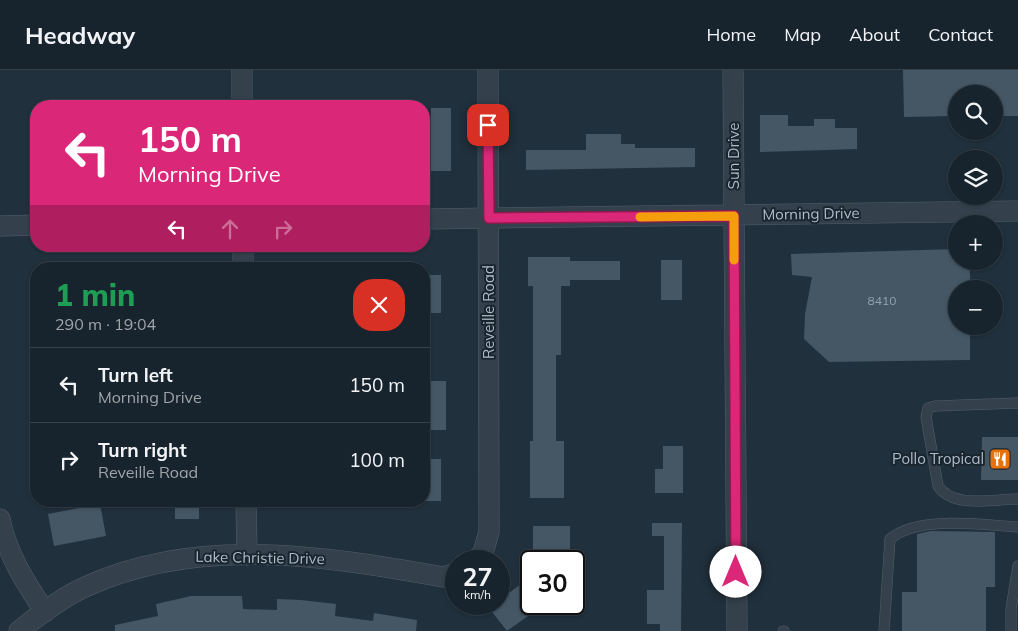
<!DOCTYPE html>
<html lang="en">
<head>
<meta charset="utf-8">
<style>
	body { margin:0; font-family:Mulish,sans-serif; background:#212c35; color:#f1f3f6; height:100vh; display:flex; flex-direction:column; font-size:19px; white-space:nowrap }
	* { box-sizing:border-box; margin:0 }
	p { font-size:16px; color:#9fa4aa }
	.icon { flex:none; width:28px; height:28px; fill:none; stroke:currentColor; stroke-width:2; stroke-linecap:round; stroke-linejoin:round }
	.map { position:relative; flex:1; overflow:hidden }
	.drawer { position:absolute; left:30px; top:192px; width:400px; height:245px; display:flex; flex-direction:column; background:#18242d; border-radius:20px; box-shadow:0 1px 4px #0004,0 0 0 1px #364149 }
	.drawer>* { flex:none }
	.guide { position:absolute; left:30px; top:30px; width:400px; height:152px; border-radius:20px; box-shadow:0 1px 4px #0004,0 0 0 1px #364149; background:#db2777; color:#fff; overflow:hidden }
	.controls { position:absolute; left:948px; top:15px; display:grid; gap:10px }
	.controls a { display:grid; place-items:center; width:55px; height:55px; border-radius:50%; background:#18242d; box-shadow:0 1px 4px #0004,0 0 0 1px #364149; font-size:25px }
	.speed { position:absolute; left:445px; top:480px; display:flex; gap:10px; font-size:25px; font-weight:700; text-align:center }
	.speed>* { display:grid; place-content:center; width:65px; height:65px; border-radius:50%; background:#18242d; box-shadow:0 1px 4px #0004,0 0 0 1px #364149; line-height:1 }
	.speed small { font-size:12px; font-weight:400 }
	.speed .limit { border:2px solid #111; border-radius:8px; background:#fff; color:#111 }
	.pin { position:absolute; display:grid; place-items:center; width:42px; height:42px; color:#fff; margin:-21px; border-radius:10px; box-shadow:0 2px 8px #0006 }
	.me { position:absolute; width:55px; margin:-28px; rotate:0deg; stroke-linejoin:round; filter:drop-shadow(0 0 4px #0008) }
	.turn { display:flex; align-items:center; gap:18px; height:105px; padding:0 25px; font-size:22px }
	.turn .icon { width:65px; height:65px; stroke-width:2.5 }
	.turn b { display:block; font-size:35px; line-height:42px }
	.lanes { display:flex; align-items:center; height:48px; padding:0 25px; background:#0003; justify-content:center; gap:25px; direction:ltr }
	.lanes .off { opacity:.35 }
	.round { display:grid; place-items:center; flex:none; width:52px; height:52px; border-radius:20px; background:#212c35 }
	.overview { display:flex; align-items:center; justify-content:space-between; height:85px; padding:0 25px }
	h1 { font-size:30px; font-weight:800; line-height:38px; color:#1e9e55 }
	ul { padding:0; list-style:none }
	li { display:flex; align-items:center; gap:15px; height:75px; padding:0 25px; border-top:1px solid #364149 }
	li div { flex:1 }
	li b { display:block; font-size:19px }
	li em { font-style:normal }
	header { display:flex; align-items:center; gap:30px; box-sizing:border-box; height:70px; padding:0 25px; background:#18242d; border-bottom:1px solid #364149 }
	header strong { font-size:24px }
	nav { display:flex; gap:28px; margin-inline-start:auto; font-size:18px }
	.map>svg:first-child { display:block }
</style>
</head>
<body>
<header>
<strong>Headway</strong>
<nav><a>Home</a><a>Map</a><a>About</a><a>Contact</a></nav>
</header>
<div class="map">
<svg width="1018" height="561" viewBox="0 0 1018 561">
	<rect width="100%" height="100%" fill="#20303c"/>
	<path fill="#455765" d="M903,0H1018V46H994V24H956V46L904,47Z
		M431,38H451V101H424V53H431Z
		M760,45H788V56H814V49H835V58H857V79L760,82Z
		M586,64H621V74H635V78H695V97L526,100V80H586Z
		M956,179V191H969L971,219H956V256H970V290L829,292L804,269L805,244L812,207L792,205L791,184Z
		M528,187H570V191H620V210H570V216H561V285H556V371H564V428H530V371H533V216H528Z
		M661,190H682V230H661Z
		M424,205H441V243H424Z
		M424,311H446V360H424Z
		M982,367H1018V410H981Z
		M663,376H683V423H655V399H663Z
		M424,389H441V431H424Z
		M175,431H199V449H175Z
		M100,434L106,466L54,476L48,444Z
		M652,453H682L681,561H660V554H647V520H664V466H652Z
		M533,456H570V491H533Z
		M931,461L995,462V517H986V561H902V522H917V464Z
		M524,512L531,521V534H545L507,561L489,538L499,534V530Z
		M191,526H242L243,539L277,540V529L301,530L336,534L335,546L373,551L374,543L417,550L416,561H115V555L158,546L156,534Z"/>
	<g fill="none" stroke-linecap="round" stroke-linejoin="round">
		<g stroke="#525f6a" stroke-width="11">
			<path id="lane" d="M1018,333L935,336L928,338L926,347L938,416C953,439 994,429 1018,429
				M783,561H784
				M884,561L890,469C918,445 982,455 1018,457
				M1011,561V539L1018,496"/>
		</g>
		<g stroke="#525f6a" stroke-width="21">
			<path id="street" d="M242,0V36
				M733,0L737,561
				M424,149L1018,141
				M0,156L36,155
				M243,176V199
				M246,431L247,485
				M0,449C7,484 25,512 45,542
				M475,491L483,483L489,462L488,0
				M19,561C39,545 61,528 85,517C198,465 325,486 443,507L456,503"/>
		</g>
		<use href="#lane" stroke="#34414c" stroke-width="10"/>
		<use href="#street" stroke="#34414c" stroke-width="20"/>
	</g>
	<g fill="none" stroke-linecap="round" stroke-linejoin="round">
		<g stroke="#8e194d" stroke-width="12">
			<path id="route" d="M488,55L489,148L734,146L736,502"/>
		</g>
		<use href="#route" stroke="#db2777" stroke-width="9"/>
		<path stroke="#f59e0b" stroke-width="9" d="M640,147L734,146V190"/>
	</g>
	<defs>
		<g id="restaurant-square" transform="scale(1.125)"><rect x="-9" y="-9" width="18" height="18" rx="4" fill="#e8710a" stroke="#192630"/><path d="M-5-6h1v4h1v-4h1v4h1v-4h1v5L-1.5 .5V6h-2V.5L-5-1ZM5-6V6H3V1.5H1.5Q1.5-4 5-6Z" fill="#fff"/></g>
	</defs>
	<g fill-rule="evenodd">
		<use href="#restaurant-square" x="1000" y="389"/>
	</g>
	<g text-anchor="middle" stroke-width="4" stroke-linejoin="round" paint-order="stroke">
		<g font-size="12" fill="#94a3af">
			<text x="882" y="235">8410</text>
		</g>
		<g font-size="15" fill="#afbcc8" stroke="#192630">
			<text transform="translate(734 86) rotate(-90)" y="5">Sun Drive</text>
			<text transform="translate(811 144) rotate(-1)" y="5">Morning Drive</text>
			<text transform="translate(489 242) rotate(-90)" y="5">Reveille Road</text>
			<text transform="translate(260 488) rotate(1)" y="5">Lake Christie Drive</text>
		</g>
		<g font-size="15" fill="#afbcc8" stroke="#192630" text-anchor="end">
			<text x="984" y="394">Pollo Tropical</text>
		</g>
	</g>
</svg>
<div class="controls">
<a><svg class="icon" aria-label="search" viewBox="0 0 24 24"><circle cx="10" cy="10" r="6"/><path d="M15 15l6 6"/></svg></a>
<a><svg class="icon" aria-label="layers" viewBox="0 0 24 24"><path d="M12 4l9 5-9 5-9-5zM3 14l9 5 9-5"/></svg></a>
<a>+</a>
<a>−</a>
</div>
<div class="speed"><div>27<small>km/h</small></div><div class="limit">30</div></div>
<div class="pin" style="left:488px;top:55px;background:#d93025"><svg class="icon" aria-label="arrive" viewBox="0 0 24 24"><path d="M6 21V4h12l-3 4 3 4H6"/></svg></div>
<svg class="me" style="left:736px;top:502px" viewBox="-20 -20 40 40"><circle r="19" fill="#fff"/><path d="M0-13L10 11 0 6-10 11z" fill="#db2777"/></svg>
<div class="guide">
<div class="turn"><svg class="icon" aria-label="left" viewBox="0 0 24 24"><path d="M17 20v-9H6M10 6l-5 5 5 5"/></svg><div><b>150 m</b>Morning Drive</div></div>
<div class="lanes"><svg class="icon" aria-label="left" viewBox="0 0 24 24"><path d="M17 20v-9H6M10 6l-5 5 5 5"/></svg><svg class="icon off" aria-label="ahead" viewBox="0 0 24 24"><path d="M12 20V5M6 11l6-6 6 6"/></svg><svg class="icon off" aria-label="right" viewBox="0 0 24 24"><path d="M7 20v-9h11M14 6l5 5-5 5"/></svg></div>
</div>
<section class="drawer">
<div class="overview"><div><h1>1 min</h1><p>290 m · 19:04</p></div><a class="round" style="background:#d93025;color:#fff"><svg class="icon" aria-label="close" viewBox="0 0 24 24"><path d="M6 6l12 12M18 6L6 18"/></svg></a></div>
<ul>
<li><svg class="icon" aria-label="left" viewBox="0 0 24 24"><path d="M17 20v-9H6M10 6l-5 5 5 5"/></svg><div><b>Turn left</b><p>Morning Drive</p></div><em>150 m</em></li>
<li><svg class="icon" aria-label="right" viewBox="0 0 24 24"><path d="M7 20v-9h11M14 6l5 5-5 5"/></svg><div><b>Turn right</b><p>Reveille Road</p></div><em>100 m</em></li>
</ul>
</section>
</div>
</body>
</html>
